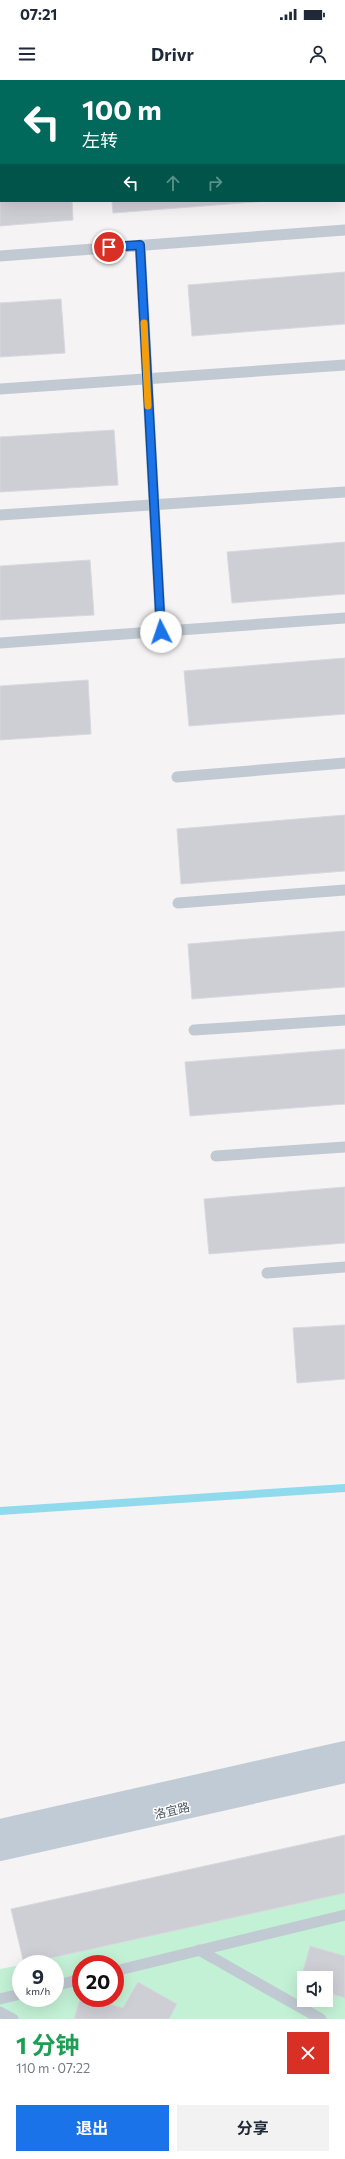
<!DOCTYPE html>
<html lang="zh">
<head>
<meta charset="utf-8">
<style>
	body { margin:0; font-family:Commissioner,"Noto Sans SC",sans-serif; background:#f2f2f3; color:#1f2937; height:100vh; display:flex; flex-direction:column; font-size:15px; white-space:nowrap }
	* { box-sizing:border-box; margin:0 }
	p { font-size:13px; color:#747a83 }
	.icon { flex:none; width:22px; height:22px; fill:none; stroke:currentColor; stroke-width:2; stroke-linecap:round; stroke-linejoin:round }
	.map { position:relative; height:1939px; overflow:hidden }
	.side { display:flex; flex-direction:column; background:#fff; flex:1 }
	.side>* { flex:none }
	.hud { position:absolute; left:0px; top:0px; width:345px; height:122px; box-shadow:0 4px 16px #0002; background:#00695c; color:#fff; overflow:hidden }
	.controls { position:absolute; left:297px; top:1891px; display:grid; gap:8px }
	.controls a { display:grid; place-items:center; width:36px; height:36px; border-radius:0px; background:#fff; box-shadow:0 4px 16px #0002; font-size:20px }
	.speed { position:absolute; left:12px; top:1875px; display:flex; gap:8px; font-size:20px; font-weight:700; text-align:center }
	.speed>* { display:grid; place-content:center; width:52px; height:52px; border-radius:50%; background:#fff; box-shadow:0 4px 16px #0002; line-height:1 }
	.speed small { font-size:10px; font-weight:400 }
	.speed .limit { border:6px solid #d22; background:#fff; color:#111 }
	.pin { position:absolute; display:grid; place-items:center; width:34px; height:34px; color:#fff; margin:-17px; border:2px solid #fff; border-radius:50%; box-shadow:0 1px 4px #0007 }
	.me { position:absolute; width:44px; margin:-22px; rotate:356deg; stroke-linejoin:round; filter:drop-shadow(0 0 3px #0008) }
	.turn { display:flex; align-items:center; gap:14px; height:84px; padding:0 16px; font-size:18px }
	.turn .icon { width:52px; height:52px; stroke-width:2.5 }
	.turn b { display:block; font-size:28px; line-height:34px }
	.lanes { display:flex; align-items:center; height:38px; padding:0 16px; background:#0003; justify-content:center; gap:20px; direction:ltr }
	.lanes .off { opacity:.35 }
	.round { display:grid; place-items:center; flex:none; width:42px; height:42px; border-radius:0px; background:#f2f2f3 }
	.head { display:flex; align-items:center; justify-content:space-between; height:68px; padding:0 16px }
	h1 { font-size:24px; font-weight:700; line-height:30px; color:#1e9e55 }
	.action { display:flex; gap:8px; margin-top:auto; padding:8px 16px }
	.action a { flex:1; height:46px; border-radius:0px; background:#1a73e8; color:#fff; font-size:16px; font-weight:700; line-height:46px; text-align:center }
	.action a+a { background:#f2f2f3; color:#1f2937 }
	.status { display:flex; justify-content:space-between; align-items:center; height:28px; padding:0 20px; background:#fff; direction:ltr }
	.status svg { height:11px; fill:currentColor }
	header { display:flex; justify-content:space-between; align-items:center; height:52px; padding:0 16px; background:#fff; font-size:18px; font-weight:700 }
	.map>svg:first-child { display:block }
</style>
</head>
<body>
<div class="status"><b>07:21</b><svg viewBox="0 0 49 12"><path d="M0 12V9h3v3zM5 12V6h3v6zM10 12V3h3v9zM15 12V0h3v12zM26 1h20v11H26zM47 4h2v5h-2z"/></svg></div>
<header><svg class="icon" aria-label="menu" viewBox="0 0 24 24"><path d="M4 6h16M4 12h16M4 18h16"/></svg>Drivr<svg class="icon" aria-label="person" viewBox="0 0 24 24"><circle cx="12" cy="8" r="4"/><path d="M4 21q1-7 8-7t8 7"/></svg></header>
<div class="map">
<svg width="345" height="1939" viewBox="0 0 345 1939">
	<rect width="100%" height="100%" fill="#f5f3f3"/>
	<path fill="#c3f1d5" fill-rule="evenodd" d="M345,1813V1939H0V1889L21,1885V1918H55V1884H25ZM81,1884H115V1918H81ZM304,1898H326V1920H304Z"/>
	<g fill="none" stroke-linecap="round" stroke-linejoin="round">
		<path stroke="#90daee" stroke-width="8" d="M0,1431L345,1408"/>
	</g>
	<path fill="#cdcfd5" stroke="#d7d9de" d="M344,59H345L344,115Z
		M0,90L1,121H72L73,140L0,146Z
		M112,121H267L113,133Z
		M345,192V244L192,256L188,205Z
		M61,219L65,273L0,277V223Z
		M114,350L118,405L0,412V357Z
		M345,462V514L232,523L227,472Z
		M90,480L94,535L0,540V486Z
		M345,578V634L189,646L184,591Z
		M88,600L91,654L0,660V606Z
		M345,735V791L181,804L177,749Z
		M345,851V907L192,919L188,864Z
		M345,969V1024L190,1036L185,982Z
		M345,1107V1163L209,1174L204,1119Z
		M345,1245V1299L297,1303L293,1248Z
		M345,1755V1813L24,1884L11,1829Z
		M310,1866L345,1876V1918L326,1912V1898H304V1906L299,1905Z
		M138,1902L177,1924L169,1939H74L81,1916V1918H88L123,1928Z"/>
	<g fill="none" stroke-linecap="round" stroke-linejoin="round">
		<path stroke="#c1cad2" stroke-width="11" d="M140,165L161,552
			M0,176L345,150
			M0,309L345,285
			M0,435L345,412
			M0,563L345,538
			M177,697L345,683
			M178,823L345,810
			M194,950L345,940
			M216,1076L345,1067
			M267,1193L345,1187
			M199,1870L321,1939
			M115,1891L345,1835
			M55,1906L81,1899
			M0,1919L21,1914
			M0,1932L13,1939"/>
		<path stroke="#c1cbd6" stroke-width="22" d="M0,1750L345,1672
			M0,1770L345,1692"/>
	</g>
	<g fill="none" stroke-linecap="round" stroke-linejoin="round">
		<g stroke="#114b97" stroke-width="10">
			<path id="route" d="M109,167L140,165L161,552"/>
		</g>
		<use href="#route" stroke="#1a73e8" stroke-width="7"/>
		<path stroke="#f59e0b" stroke-width="7" d="M144,243L148,326"/>
	</g>
	<g text-anchor="middle" stroke-width="3" stroke-linejoin="round" paint-order="stroke">
		<g font-size="12" fill="#4a5661" stroke="#fff">
			<text transform="translate(172 1731) rotate(-13)" y="4">洛宜路</text>
		</g>
	</g>
</svg>
<div class="controls">
<a><svg class="icon" aria-label="sound" viewBox="0 0 24 24"><path d="M4 9h4l5-4v14l-5-4H4zM17 9q2 3 0 6"/></svg></a>
</div>
<div class="speed"><div>9<small>km/h</small></div><div class="limit">20</div></div>
<div class="pin" style="left:109px;top:167px;background:#d93025"><svg class="icon" aria-label="arrive" viewBox="0 0 24 24"><path d="M6 21V4h12l-3 4 3 4H6"/></svg></div>
<svg class="me" style="left:161px;top:552px" viewBox="-20 -20 40 40"><circle r="19" fill="#fff"/><path d="M0-13L10 11 0 6-10 11z" fill="#1a73e8"/></svg>
<div class="hud">
<div class="turn"><svg class="icon" aria-label="left" viewBox="0 0 24 24"><path d="M17 20v-9H6M10 6l-5 5 5 5"/></svg><div><b>100 m</b>左转</div></div>
<div class="lanes"><svg class="icon" aria-label="left" viewBox="0 0 24 24"><path d="M17 20v-9H6M10 6l-5 5 5 5"/></svg><svg class="icon off" aria-label="ahead" viewBox="0 0 24 24"><path d="M12 20V5M6 11l6-6 6 6"/></svg><svg class="icon off" aria-label="right" viewBox="0 0 24 24"><path d="M7 20v-9h11M14 6l5 5-5 5"/></svg></div>
</div>
</div>
<section class="side">
<div class="head"><div><h1>1 分钟</h1><p>110 m · 07:22</p></div><a class="round" style="background:#d93025;color:#fff"><svg class="icon" aria-label="close" viewBox="0 0 24 24"><path d="M6 6l12 12M18 6L6 18"/></svg></a></div>
<div class="action"><a>退出</a><a>分享</a></div>
</section>
</body>
</html>
